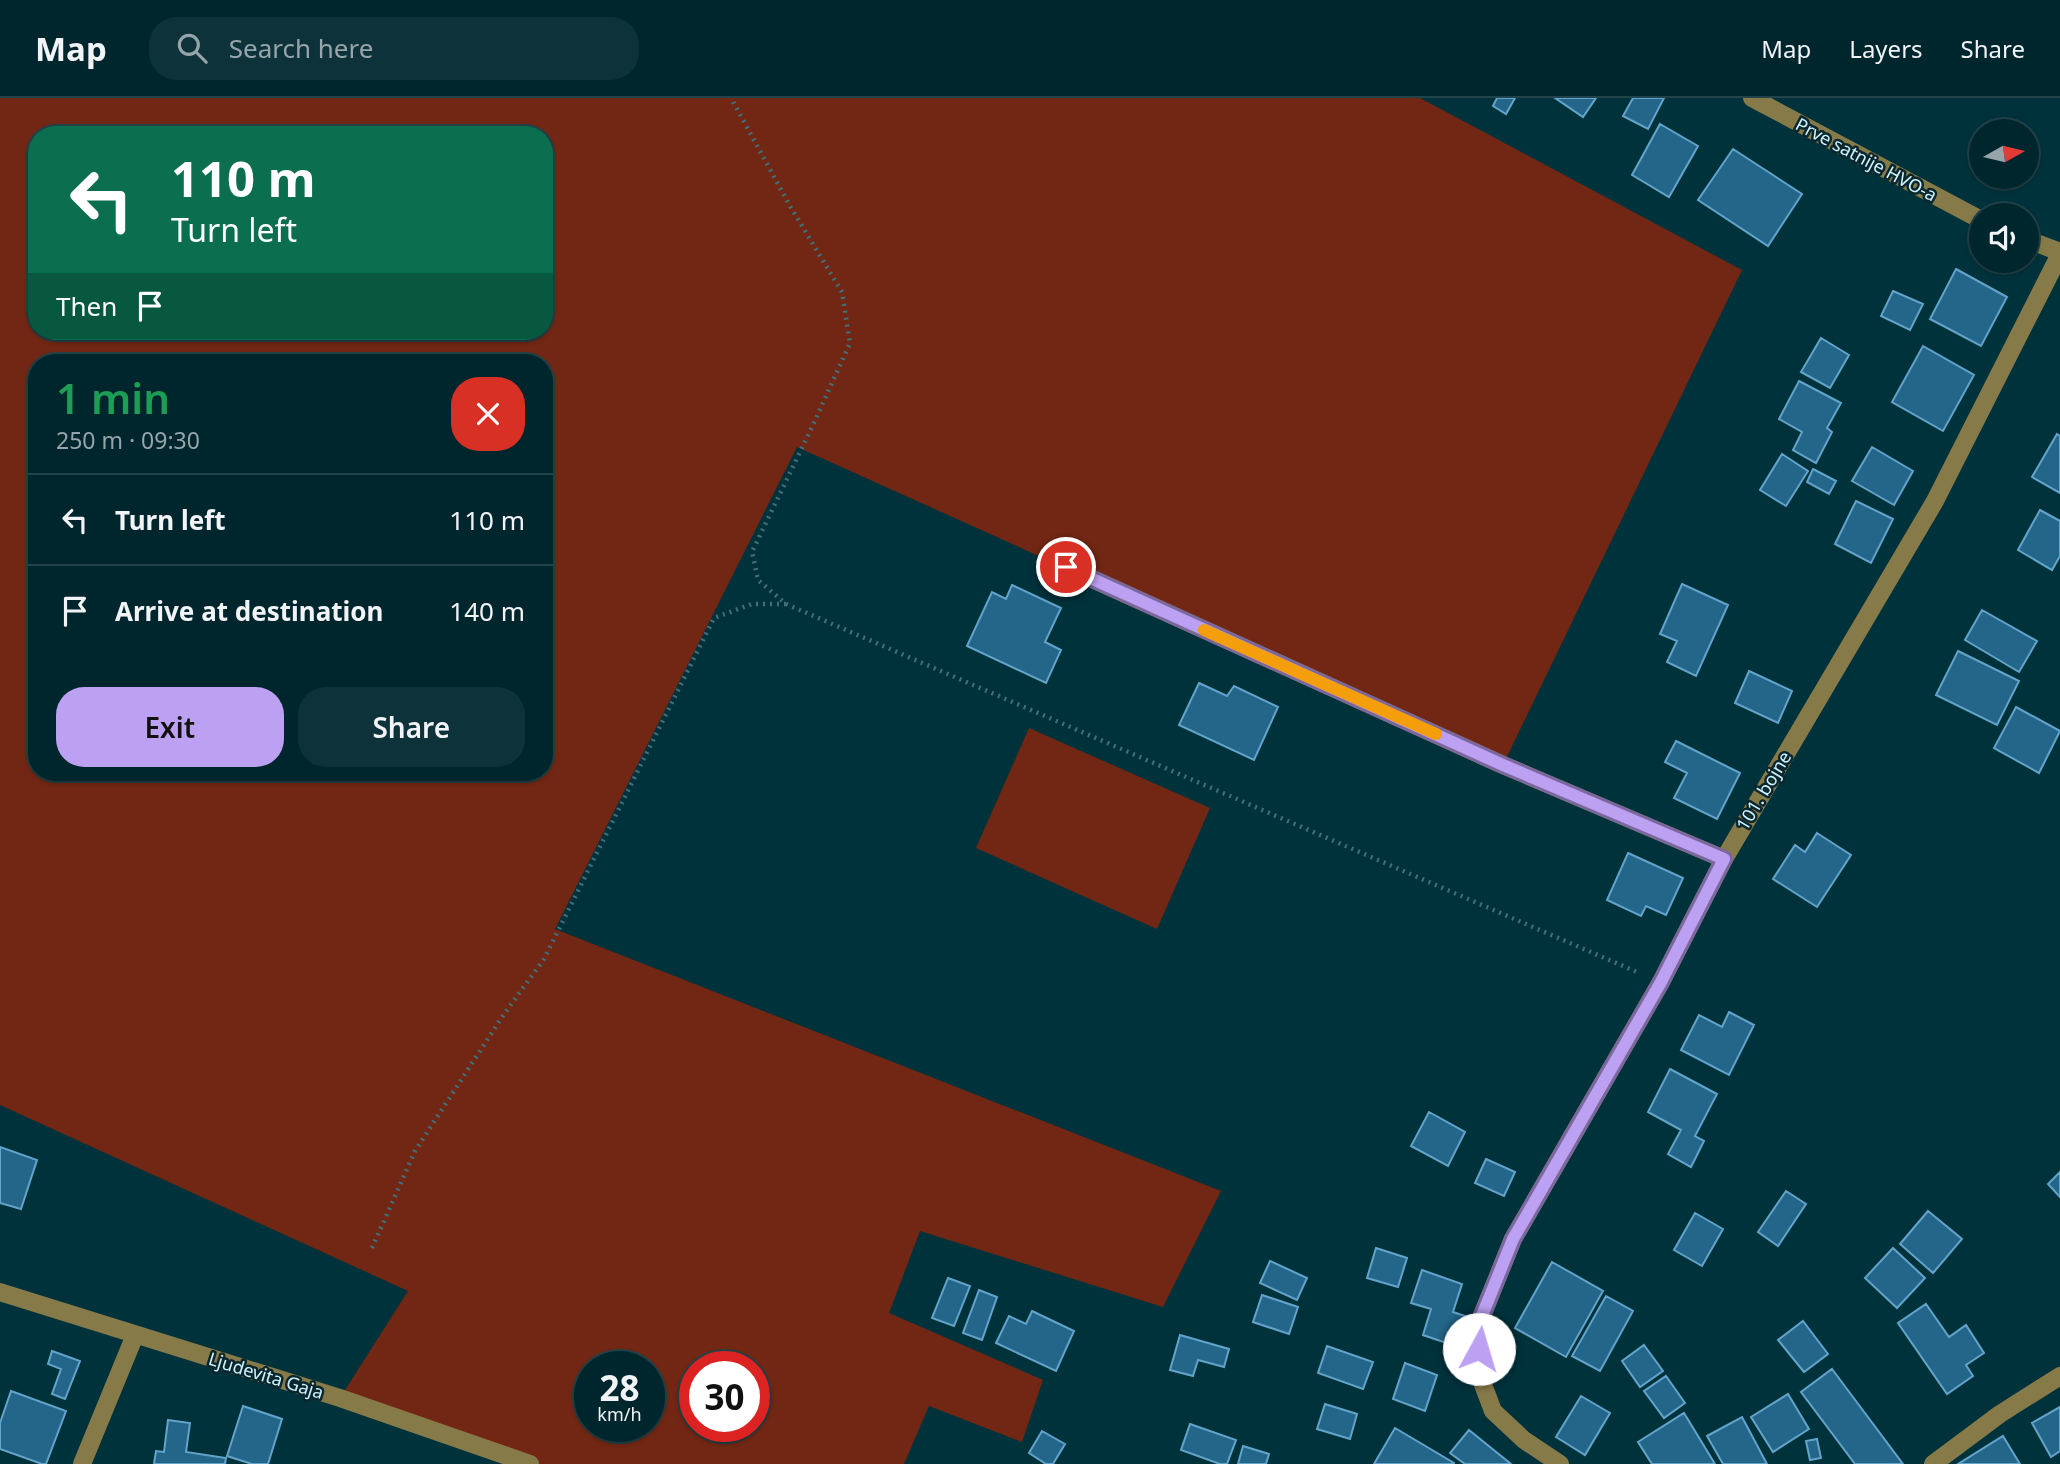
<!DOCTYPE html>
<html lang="en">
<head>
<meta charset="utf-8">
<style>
	body { margin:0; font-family:"Noto Sans",sans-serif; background:#0e3239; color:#f1f3f6; height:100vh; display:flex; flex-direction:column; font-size:26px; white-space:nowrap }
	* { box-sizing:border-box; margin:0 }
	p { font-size:23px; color:#95a5aa }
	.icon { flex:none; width:38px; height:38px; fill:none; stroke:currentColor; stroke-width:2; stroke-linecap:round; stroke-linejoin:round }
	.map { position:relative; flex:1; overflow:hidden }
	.details { position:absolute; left:28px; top:256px; width:525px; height:427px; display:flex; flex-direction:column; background:#00262d; border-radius:28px; box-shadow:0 2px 5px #0004,0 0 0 2px #224349 }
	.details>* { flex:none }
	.guide { position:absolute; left:28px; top:28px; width:525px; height:214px; border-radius:28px; box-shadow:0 2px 5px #0004,0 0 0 2px #224349; background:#0b6e4f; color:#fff; overflow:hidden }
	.needle { width:46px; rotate:82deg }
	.controls { position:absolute; left:1969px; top:21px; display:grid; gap:14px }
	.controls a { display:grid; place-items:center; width:70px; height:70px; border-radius:50%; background:#00262d; box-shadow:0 2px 5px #0004,0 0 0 2px #224349; font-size:35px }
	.speed { position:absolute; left:574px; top:1253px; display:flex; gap:14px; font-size:35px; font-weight:700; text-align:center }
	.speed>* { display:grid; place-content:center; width:91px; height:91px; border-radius:50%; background:#00262d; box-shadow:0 2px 5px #0004,0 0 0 2px #224349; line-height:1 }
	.speed small { font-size:18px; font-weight:400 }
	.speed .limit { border:10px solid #d22; background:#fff; color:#111 }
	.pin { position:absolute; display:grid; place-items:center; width:60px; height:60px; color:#fff; margin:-30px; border:4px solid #fff; border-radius:50%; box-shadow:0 2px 7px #0007 }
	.me { position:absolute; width:77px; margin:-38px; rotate:6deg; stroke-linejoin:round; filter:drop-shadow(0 0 5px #0008) }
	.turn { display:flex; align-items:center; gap:24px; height:147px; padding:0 28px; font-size:32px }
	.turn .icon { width:91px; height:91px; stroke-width:2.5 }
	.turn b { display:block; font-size:49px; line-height:60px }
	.then { display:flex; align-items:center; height:66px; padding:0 28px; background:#0003; gap:14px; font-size:26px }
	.round { display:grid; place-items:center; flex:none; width:74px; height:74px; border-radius:28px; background:#0e3239 }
	.overview { display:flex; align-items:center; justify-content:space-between; height:119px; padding:0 28px }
	h1 { font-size:42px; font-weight:600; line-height:52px; color:#1e9e55 }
	.button { display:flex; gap:14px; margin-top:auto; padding:14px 28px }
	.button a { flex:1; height:80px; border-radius:28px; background:#bca0f2; color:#111; font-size:28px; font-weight:600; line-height:80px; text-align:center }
	.button a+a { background:#0e3239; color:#f1f3f6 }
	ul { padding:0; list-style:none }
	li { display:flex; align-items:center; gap:21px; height:91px; padding:0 28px; border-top:2px solid #224349 }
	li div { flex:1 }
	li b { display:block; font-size:26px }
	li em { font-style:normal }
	header { display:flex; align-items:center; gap:42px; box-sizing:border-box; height:98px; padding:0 35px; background:#00262d; border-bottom:2px solid #224349 }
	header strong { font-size:33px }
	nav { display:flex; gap:38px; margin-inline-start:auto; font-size:24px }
	.search { width:490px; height:63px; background:#0e3239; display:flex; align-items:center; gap:18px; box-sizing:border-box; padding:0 24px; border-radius:28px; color:#95a5aa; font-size:26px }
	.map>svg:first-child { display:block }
</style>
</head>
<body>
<header>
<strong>Map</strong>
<div class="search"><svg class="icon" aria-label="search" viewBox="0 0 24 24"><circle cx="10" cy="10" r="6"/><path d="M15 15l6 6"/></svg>Search here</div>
<nav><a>Map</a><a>Layers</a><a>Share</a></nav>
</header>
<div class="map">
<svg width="2060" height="1366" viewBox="0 0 2060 1366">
	<rect width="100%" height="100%" fill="#00323c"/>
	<path fill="#712713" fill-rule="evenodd" d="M0,0H1420L1742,172L1503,667L797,349L555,831L1221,1093L1163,1209L920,1133L889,1215L1043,1282L1022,1344L929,1308L904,1366H530L340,1300L408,1193L0,1007ZM37,37H544V233H37ZM37,264H544V674H37ZM590,1269H649V1328H590ZM695,1269H754V1328H695Z
		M1029,630L1210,710L1157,831L976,750Z"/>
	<path fill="#236689" stroke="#63a4ca" stroke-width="2" d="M1497,0H1515L1506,16L1493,8Z
		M1555,0H1596L1583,19Z
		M1633,0H1664L1648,31L1623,18Z
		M1660,26L1698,48L1669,99L1632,77Z
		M1733,51L1802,96L1768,148L1698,102Z
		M1956,171L2007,199L1981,248L1930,221Z
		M1893,193L1923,206L1910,232L1881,218Z
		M1821,240L1849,257L1830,290L1801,274Z
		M1923,248L1974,277L1943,333L1892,304Z
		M1799,283L1841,305L1827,330L1832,334L1816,365L1793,352L1802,334L1779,321Z
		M2057,336L2060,338V395L2032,379Z
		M1872,349L1913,373L1894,407L1852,383Z
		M1782,356L1808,373L1786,408L1760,392Z
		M1813,371L1836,383L1829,396L1807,384Z
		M1856,403L1893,421L1871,465L1835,446Z
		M2040,412L2060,423V458L2052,472L2018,452Z
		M1682,486L1728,507L1696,578L1667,564L1677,543L1660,536Z
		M1012,487L1061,510L1045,544L1061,552L1046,585L967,548L992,494L1006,501Z
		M1982,512L2037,543L2019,574L1965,542Z
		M1958,553L2019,583L1997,627L1936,597Z
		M1749,573L1792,593L1778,625L1735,605Z
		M1199,585L1227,598L1234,588L1278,609L1254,662L1179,627Z
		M2016,609L2060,633L2039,675L1994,650Z
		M1676,643L1740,675L1717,721L1674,700L1687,675L1665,664Z
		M1817,735L1851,757L1817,809L1773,781L1795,747L1805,754Z
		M1628,755L1683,780L1666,817L1646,808L1641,818L1607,802Z
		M1729,914L1754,927L1729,977L1681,952L1699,917L1722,929Z
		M1670,971L1717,996L1695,1038L1704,1043L1691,1069L1668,1056L1681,1032L1648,1014Z
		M1429,1014L1465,1034L1448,1068L1411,1048Z
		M0,1049L37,1062L21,1111L0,1105Z
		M1486,1061L1515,1074L1504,1098L1475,1085Z
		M2060,1074V1099L2048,1086Z
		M1786,1093L1806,1106L1778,1148L1758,1134Z
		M1928,1113L1962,1141L1933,1175L1900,1146Z
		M1695,1115L1723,1131L1702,1168L1674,1152Z
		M1376,1150L1407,1160L1398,1189L1367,1180Z
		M1893,1150L1925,1180L1897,1210L1865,1180Z
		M1270,1163L1307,1180L1297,1202L1260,1185Z
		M1552,1164L1603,1193L1566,1259L1515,1230Z
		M1422,1172L1462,1186L1453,1214L1471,1220L1461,1250L1423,1237L1431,1211L1411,1205Z
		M948,1180L970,1188L954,1228L932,1220Z
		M979,1192L997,1199L982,1242L963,1235Z
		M1262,1197L1298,1209L1289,1236L1253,1224Z
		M1606,1198L1633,1213L1600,1273L1572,1258Z
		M1926,1206L1949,1239L1966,1227L1984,1255L1966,1267L1973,1278L1947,1296L1898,1225Z
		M1032,1213L1074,1233L1056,1273L996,1245L1009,1218L1026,1226Z
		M1803,1223L1828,1256L1804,1274L1778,1242Z
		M1180,1237L1229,1251L1224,1269L1198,1262L1193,1278L1170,1272Z
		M1644,1247L1663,1273L1640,1289L1622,1263Z
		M1327,1248L1373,1264L1363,1291L1318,1275Z
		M52,1253L80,1263L65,1301L52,1296L61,1271L48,1266Z
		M1405,1265L1437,1277L1425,1313L1393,1301Z
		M1832,1271L1903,1366H1855L1801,1294Z
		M1666,1278L1685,1305L1664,1320L1644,1293Z
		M11,1293L66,1313L46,1366H42L0,1351V1325Z
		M1788,1296L1809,1331L1773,1354L1751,1319Z
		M1581,1298L1610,1315L1585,1357L1556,1339Z
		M1325,1306L1357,1316L1350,1341L1317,1331Z
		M243,1308L282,1321L268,1366H252L227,1358Z
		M2060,1309V1353L2051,1359L2032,1325Z
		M1684,1315L1715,1366H1652L1638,1344Z
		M1742,1319L1767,1366H1723L1707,1338Z
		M168,1322L190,1325L186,1354L226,1360L225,1366H154L156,1353L164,1354Z
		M1190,1326L1236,1342L1227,1366H1220L1181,1352Z
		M1395,1330L1454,1365V1366H1374Z
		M1469,1332L1511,1366H1465L1450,1355Z
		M1042,1333L1065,1346L1053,1366H1046L1029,1355Z
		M2003,1338L2020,1366H1958Z
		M1817,1341L1821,1360L1810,1362L1806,1343Z
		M1243,1348L1269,1356L1266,1366H1238Z"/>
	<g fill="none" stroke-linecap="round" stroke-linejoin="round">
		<path stroke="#41707a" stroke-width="4.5" stroke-dasharray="2 5" stroke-linecap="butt" d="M786,506L1637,874
			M372,1150L415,1053L502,919L544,861L714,520L752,506H786L758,482L752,454L812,329L850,245L842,194L790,108L731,0"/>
		<path stroke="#877a49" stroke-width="18" d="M1752,0L1981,122
			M2026,141L2060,154
			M1066,469L1503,667L1724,761
			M0,1194L340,1300L530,1366
			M82,1366L135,1237
			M1560,1366L1524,1342L1493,1313L1479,1276V1225L1513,1141L1661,884L1724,761L1935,403L2060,156
			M1933,1366L2000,1316L2060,1278"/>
	</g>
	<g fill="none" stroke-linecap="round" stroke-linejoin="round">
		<g stroke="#7a689d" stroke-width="18">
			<path id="route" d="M1066,469L1503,667L1724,761L1661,884L1513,1141L1479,1225V1251"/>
		</g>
		<use href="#route" stroke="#bca0f2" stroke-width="12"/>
		<path stroke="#f59e0b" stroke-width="12" d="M1204,532L1436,636"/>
	</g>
	<g text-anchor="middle" stroke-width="5" stroke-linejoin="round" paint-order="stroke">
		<g font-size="18" fill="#ccf4ff" stroke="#0b262d">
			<text transform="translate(1866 62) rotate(28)" y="6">Prve satnije HVO-a</text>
			<text transform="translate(1764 693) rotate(-59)" y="6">101. bojne</text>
			<text transform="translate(266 1278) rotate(17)" y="6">Ljudevita Gaja</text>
		</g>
	</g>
</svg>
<div class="controls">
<a><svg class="needle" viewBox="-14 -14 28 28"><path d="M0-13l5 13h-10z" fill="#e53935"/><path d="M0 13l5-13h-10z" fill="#95a5aa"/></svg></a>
<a><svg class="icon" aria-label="sound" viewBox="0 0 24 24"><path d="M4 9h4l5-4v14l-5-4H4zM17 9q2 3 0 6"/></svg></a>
</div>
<div class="speed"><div>28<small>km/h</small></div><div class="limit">30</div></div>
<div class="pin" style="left:1066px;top:469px;background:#d93025"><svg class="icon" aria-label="arrive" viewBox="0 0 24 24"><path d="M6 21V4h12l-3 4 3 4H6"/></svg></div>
<svg class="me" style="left:1479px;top:1251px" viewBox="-20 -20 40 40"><circle r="19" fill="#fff"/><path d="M0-13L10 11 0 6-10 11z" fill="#bca0f2"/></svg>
<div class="guide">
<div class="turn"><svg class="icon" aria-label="left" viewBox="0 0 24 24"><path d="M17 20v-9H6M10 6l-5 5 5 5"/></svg><div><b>110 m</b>Turn left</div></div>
<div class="then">Then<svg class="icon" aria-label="arrive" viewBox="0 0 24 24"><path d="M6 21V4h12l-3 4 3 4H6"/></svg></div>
</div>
<section class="details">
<div class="overview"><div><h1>1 min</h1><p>250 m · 09:30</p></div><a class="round" style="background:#d93025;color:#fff"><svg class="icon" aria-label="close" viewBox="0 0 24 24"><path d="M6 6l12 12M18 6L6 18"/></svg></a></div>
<ul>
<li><svg class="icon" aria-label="left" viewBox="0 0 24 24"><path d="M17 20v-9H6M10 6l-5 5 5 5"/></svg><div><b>Turn left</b></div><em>110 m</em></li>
<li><svg class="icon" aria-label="arrive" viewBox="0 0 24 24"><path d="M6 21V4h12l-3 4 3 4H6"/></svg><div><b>Arrive at destination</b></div><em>140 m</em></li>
</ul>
<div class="button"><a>Exit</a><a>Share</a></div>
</section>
</div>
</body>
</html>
